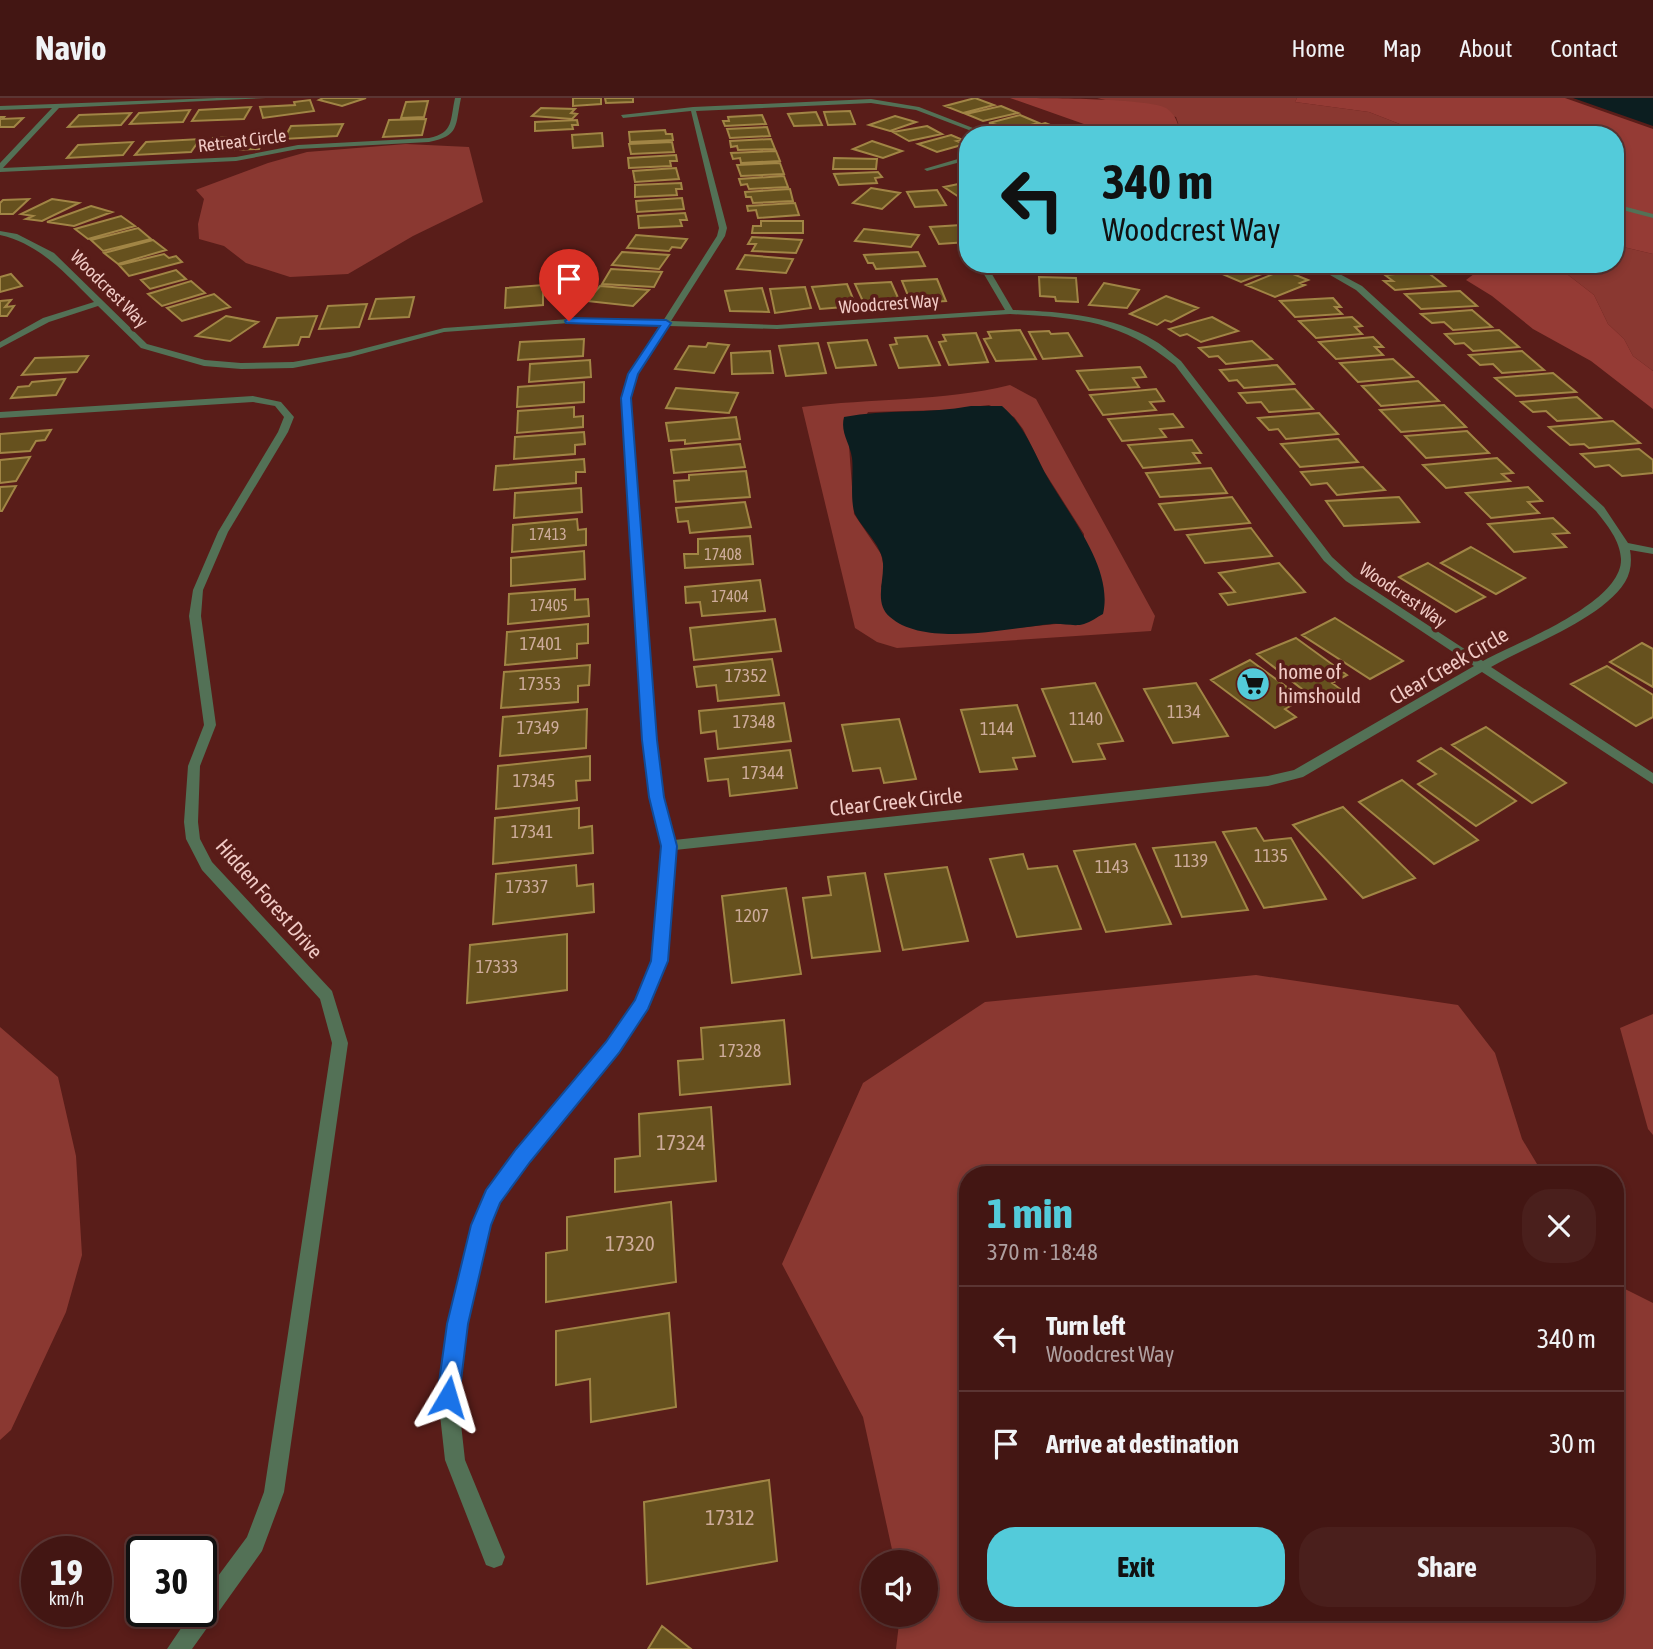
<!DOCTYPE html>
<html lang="en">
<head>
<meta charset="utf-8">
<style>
	body { margin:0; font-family:"Asap Condensed",sans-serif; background:#4a1f1c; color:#f1f3f6; height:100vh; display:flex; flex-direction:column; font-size:26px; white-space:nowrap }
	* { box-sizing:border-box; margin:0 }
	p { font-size:23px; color:#af9fa0 }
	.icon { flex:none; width:38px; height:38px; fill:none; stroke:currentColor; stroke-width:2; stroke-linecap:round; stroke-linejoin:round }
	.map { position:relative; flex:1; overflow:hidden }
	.side { position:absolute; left:959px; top:1068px; width:665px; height:455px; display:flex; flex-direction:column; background:#431613; border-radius:28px; box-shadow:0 4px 10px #0003,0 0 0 2px #5b3533 }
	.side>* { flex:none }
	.hud { position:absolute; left:959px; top:28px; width:665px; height:147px; border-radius:28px; box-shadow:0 4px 10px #0003,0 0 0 2px #5b3533; background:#53cbda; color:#111; overflow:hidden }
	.buttons { position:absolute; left:861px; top:1452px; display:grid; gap:14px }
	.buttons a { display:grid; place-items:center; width:77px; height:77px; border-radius:50%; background:#431613; box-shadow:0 4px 10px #0003,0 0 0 2px #5b3533; font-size:35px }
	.speed { position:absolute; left:21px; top:1438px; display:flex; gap:14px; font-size:35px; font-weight:700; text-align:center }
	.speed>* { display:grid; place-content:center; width:91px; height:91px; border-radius:50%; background:#431613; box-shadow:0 4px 10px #0003,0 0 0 2px #5b3533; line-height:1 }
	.speed small { font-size:18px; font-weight:400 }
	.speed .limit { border:4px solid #111; border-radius:10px; background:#fff; color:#111 }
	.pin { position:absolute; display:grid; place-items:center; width:60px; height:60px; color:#fff; margin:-72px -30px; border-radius:50% 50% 50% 0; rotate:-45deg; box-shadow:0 0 7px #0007 }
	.pin .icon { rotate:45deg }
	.me { position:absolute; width:77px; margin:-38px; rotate:7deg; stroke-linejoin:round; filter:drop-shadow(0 0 5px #0008) }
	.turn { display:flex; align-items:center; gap:24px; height:147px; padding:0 28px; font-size:32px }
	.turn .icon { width:91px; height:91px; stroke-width:2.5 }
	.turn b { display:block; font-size:49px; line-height:60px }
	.round { display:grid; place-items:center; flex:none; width:74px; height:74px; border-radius:28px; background:#4a1f1c }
	.head { display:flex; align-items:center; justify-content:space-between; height:119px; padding:0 28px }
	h1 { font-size:42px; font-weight:700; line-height:52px; color:#53cbda }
	.primary-button { display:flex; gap:14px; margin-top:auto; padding:14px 28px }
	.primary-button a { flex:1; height:80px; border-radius:28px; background:#53cbda; color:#111; font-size:28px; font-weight:700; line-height:80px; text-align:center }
	.primary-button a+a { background:#4a1f1c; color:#f1f3f6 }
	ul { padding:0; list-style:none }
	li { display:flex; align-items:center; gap:21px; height:105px; padding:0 28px; border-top:2px solid #5b3533 }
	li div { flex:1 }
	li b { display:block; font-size:26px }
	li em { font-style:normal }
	header { display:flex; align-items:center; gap:42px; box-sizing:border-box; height:98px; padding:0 35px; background:#431613; border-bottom:2px solid #5b3533 }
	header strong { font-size:33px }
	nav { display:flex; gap:38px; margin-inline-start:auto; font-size:24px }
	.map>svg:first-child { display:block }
</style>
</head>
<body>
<header>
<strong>Navio</strong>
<nav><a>Home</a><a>Map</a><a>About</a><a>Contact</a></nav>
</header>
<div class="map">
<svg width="1653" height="1551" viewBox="0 0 1653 1551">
	<rect width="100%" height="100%" fill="#591d19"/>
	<path fill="#8a3831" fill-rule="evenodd" d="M1097,0H1297L1295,4L1369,14L1428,37H1182L1176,19Z
		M406,46L469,49L483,104L413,138L348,176L290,179L246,165L224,148L199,141L198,126L204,101L196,92L198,91L268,65L307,54Z
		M1615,147L1653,156V273L1633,258L1624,241L1608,226L1594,197L1554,166H1615Z
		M1010,287L1036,301L1155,518L1151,533L897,550L877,544L855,530L802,309C871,300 942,304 1010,287ZM989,307L1014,319L1023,331L1044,373L1084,436L1083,526H1056L956,536L881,489L885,474L881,456L854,416L849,348L868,314L946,312Z
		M1256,877L1458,907L1495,955L1522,1041L1543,1076H968V1514H1615V1186L1653,1205V1551H896L900,1517H926V1465H895L863,1319L782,1166L863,985L985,904Z
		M1653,916V1037L1648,1031L1620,930Z
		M0,929L58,979L76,1058L82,1157L66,1214L11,1332L0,1342Z"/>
	<path fill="#953b35" d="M1010,0C1038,0 1147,0 1166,10C1177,17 1177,26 1182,37H1115Z
		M1297,0H1565L1653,31V156L1615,147V37H1428L1369,14L1295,4Z
		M1487,166H1554L1594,197L1608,226L1624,241L1633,258L1653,273V311L1591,263L1533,231L1492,198L1466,182Z"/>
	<path fill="#0c1e20" d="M1573,0H1653V28Z
		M971,308H1002C1024,327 1032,350 1045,375C1067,415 1114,469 1103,516C1097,519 1091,524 1084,526C1075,529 1062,525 1052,526C1009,530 925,550 890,519C872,504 887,478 882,459C877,443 864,432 856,418C849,406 854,375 852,360C850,345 840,335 844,319C886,311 929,316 971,308Z"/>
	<path fill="#66511e" stroke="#a18545" stroke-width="2" d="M323,0H366L342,8L319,2Z
		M573,0H601V6L573,8Z
		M605,0H633V4L606,5Z
		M975,0L994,7L963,15L945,8Z
		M310,2L314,13L263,20L260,9L295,7L294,4Z
		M428,3L424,19L401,20L406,4Z
		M1001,8L1018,15L983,23L966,16Z
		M251,9L244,21L192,23L199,12Z
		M541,10L575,11L571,15L577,16L572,21L532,18Z
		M190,12L183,24L130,26L139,15Z
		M850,13L855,26L828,27L824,14Z
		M816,14L822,27L794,28L788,16Z
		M131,15L121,27L68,29L79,17Z
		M762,17L766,26L725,28L723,23H729L728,19Z
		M1020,17L1039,25L1013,31L989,25Z
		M895,18L916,24L890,33L869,27Z
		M0,19H4L2,21L23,20L14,29H0Z
		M426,21L422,37L383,39L389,22Z
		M577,22L578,27H572L573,31L535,33V24Z
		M1045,25L1066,33L1051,37H1023L1015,34Z
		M343,26L337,38L284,41L291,28Z
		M927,28L942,36L909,43L893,34Z
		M767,29L770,38L730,40L727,31Z
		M665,32L666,36H672L673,42L630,44L629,34Z
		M602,35L603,48L573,50L572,37Z
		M951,37L963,42L957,43L965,46L937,54L918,46Z
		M266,38L259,51L204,53L213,40Z
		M200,41L191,54L135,57L146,44Z
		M771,41L775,51L738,52L737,48L731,49L730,43Z
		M872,43L902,53L883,60L853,51Z
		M133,44L123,57L67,60L78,47Z
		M672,44L674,54L631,56L629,46Z
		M776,53L780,63L741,65L740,60L733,61L731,55Z
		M676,57L677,63H670L671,68L629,70L628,60Z
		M834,60L877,61L876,71H833Z
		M780,65L784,76L741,78L737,67Z
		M676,70L679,81L635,84L633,73Z
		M878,74L882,79L875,80L877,85L839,87L834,76Z
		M784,78L788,89L749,91L747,86L741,87L739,81Z
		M968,84V105L944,89Z
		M681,85L682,91H676L677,97L635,99V87Z
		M871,90L900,95L882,111L853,105Z
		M790,91L793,103L753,105L751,99H746L745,94Z
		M937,92L946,107L915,109L907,94Z
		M682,100L684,111L637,114L636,103Z
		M29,101L13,116H0V105L3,102Z
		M52,101L79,105L42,123L26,121L33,118L21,116Z
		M795,105L799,117L758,120L756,112L748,113L747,108Z
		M91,108L112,114L74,128L47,124Z
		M685,115L687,122H680L682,128L639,130L638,118Z
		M121,118L135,128L88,141L75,131Z
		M761,123H803V135H752L753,128H761Z
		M961,127L968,137V144L939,146L930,129Z
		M138,130L151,141L103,153L91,142Z
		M864,131L919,137L911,149L855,143Z
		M636,137L687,141L681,150L672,149L669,153L627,150Z
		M752,139L802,142L796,155L752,153L756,146H748Z
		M153,142L166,152L118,166L104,155Z
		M622,154L669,157L659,171L612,167Z
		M918,154L925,168L876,171L873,165H868L864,157Z
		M164,156L169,160L176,158L182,164L129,178L119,167Z
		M745,157L793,161L786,175L737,171Z
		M1228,166H1256L1270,173L1241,184L1213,172Z
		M1357,166H1402L1377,175Z
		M611,171L662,174L654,189L602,186Z
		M176,172L186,181L150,191L141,182Z
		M1283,172L1308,182L1300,185L1305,187L1275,199L1246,187Z
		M1426,173L1445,188L1395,192L1384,183H1393L1385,177Z
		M11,176L22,188L0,194V179Z
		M1039,179L1076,180L1078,204L1056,203L1055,199L1040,198Z
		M937,181L946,203L911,205L902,183Z
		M191,183L205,195L162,208L148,196Z
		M891,184L900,204L885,205L887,208L866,210L855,186Z
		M1104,185L1139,192L1127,210L1089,207Z
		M847,186L856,208L820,211L812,189Z
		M543,187V207L505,210L506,190Z
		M600,188L649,192L633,208L587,203Z
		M805,189L811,210L775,215L770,191Z
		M762,190L769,214L730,213L725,193Z
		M1460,193L1477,208L1421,211L1405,196Z
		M214,196L230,209L182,223L167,210Z
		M1166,198L1198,210L1171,224L1165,222L1157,227L1130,216Z
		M414,199L409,219L369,221L376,201Z
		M1333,200L1341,209H1335L1342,216L1295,219L1280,203Z
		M11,202L5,209L14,208L7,218H0V203Z
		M367,206L359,229L319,231L328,208Z
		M1472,212L1492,229L1453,232L1444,224L1432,225L1421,216Z
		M226,218L258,224L230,243L196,238Z
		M317,218L309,239H301L298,247L264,249L277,220Z
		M1212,219L1238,233L1201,244L1187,236L1180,238L1169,231Z
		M1352,219L1362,228L1355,229L1362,236L1316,240L1299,223Z
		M1020,232L1036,261L996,263L984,241L991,240L988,234Z
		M1499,232L1519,249L1473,253L1464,245L1455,246L1445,236Z
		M1049,233L1051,236L1068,235L1082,258L1043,261L1029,234Z
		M976,235L988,264L949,267L939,244L946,243L943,237Z
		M927,238L940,267L899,270L890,247L897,246L895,240Z
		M1373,239L1383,249H1375L1383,257L1336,261L1319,244Z
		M584,241L583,258L518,262L520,244Z
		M867,242L876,267L836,270L828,245Z
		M1252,243L1272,261L1226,266L1218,258L1209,259L1199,250Z
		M708,245L729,247L714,275L675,271L689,248L706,249Z
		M818,245L826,275L786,278L779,248Z
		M770,253L773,275L732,276L731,255Z
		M1522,253L1544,272L1502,275L1493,266L1480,267L1469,257Z
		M88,258L77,274L22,277L35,260Z
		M1393,261L1413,279L1358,284L1340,265Z
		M590,262L591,279L529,284L530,266Z
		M1277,267L1294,286L1244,290L1237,282L1229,283L1220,272Z
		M1140,269L1146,279L1133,280L1139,289L1089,292L1077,273Z
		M1553,275L1576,294L1516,298L1495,280Z
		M65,281L56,297L11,300L18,289L29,288L32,284Z
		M1418,283L1439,303L1381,308L1362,288Z
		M584,284V304L517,309L518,289Z
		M676,290L738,295L729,315L666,310Z
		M1156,291L1164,303L1150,304L1156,312L1103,317L1090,297Z
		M1295,291L1313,311L1269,314L1261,304L1247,305L1239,295Z
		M1577,299L1601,320L1557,323L1546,313L1533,314L1521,304Z
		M1444,307L1466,329L1401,334L1380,312Z
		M574,309V319L583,318V329L517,335L518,313Z
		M1319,315L1338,336L1286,341L1278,331L1269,332L1258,320Z
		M1173,316L1183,329L1160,331L1166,339L1122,343L1108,321Z
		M736,319L740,341L685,346V342L669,343L666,325Z
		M1613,323L1640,345L1589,350L1584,346L1570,347L1549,329Z
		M51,332L45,342L36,343L30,353L0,355V336Z
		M1467,333L1489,355L1426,360L1405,338Z
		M584,334L585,346L575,347V356L514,361L515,339Z
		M1338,341L1358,364L1300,369L1281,346Z
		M1192,342L1201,355H1193L1200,365L1143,370L1128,347Z
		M740,346L745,369L674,375L671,352Z
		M1639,351L1653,362V375L1622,378L1609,367L1595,369L1581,356Z
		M30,359L16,383L0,385V362Z
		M1497,360L1513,375L1502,376L1510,383L1446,390L1423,367Z
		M584,361L585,374H576V385L494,392L496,368Z
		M1363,369L1385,392L1337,397L1327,385L1311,387L1301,374Z
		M1211,370L1227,395L1160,399L1146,375Z
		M746,373L750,399L676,404L674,383L689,382V377Z
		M16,388L2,413H0V389Z
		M1528,389L1542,403L1528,404L1539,415L1491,420L1466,395Z
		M581,390L582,414L514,420L515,395Z
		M1232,399L1250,425L1175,432L1159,406Z
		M1399,399L1419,424L1344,428L1326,403Z
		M745,404L751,429L690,435L688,423L678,424L676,410Z
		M1553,420L1569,435L1553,436L1566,449L1514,454L1488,426Z
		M577,421L578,432L586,431V447L512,454L513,427Z
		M1251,430L1272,458L1205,465L1187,437Z
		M750,438L753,466L685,470L684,456H698V441Z
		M1471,449L1525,480L1496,496L1441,465Z
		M584,453L585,481L511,488V460Z
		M1279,465L1305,494L1228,507L1220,496L1235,494L1219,475Z
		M1428,465L1485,499L1456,514L1399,479Z
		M760,482L765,513L702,518L700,504L686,505L685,489Z
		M575,491V502L588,501L589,518L508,526L509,496Z
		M1335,520L1403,563L1370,581L1302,537Z
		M775,521L781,553L694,562L690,530Z
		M588,526V545L577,546V560L505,567L507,534Z
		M1296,540L1347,577L1332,585L1344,594L1320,605L1257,556Z
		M1642,545L1653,551V589L1610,564Z
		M772,561L779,597L718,603L716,587L697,589L694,569Z
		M1250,562L1303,601L1285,611L1296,619L1275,630L1211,582Z
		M590,567L589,587L578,588V604L501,610L504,574Z
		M1607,568L1653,597V619L1636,628L1571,586Z
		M1095,585L1123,643L1098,646L1105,661L1073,664L1042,591Z
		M1196,585L1228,638L1173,645L1144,591Z
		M784,605L791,643L718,651L716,633L701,635L699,613Z
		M1017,607L1035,658L1013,660L1017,671L980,674L961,612Z
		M587,611L586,650L500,658L503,619Z
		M899,621L916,681L884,685L880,670L853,673L842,627Z
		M1486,629L1566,685L1532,705L1452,647Z
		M1441,650L1516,703L1476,728L1418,686L1436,676L1418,663Z
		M790,652L797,690L730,698L728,681L708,683L705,661Z
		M590,658V682L576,683L577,702L496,711L498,668Z
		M1402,682L1478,742L1434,766L1359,704Z
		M1343,709L1415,780L1363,800L1293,727Z
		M579,710V730L592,728L593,755L493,766L495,720Z
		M1256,730L1264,743L1291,740L1326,801L1264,810L1223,734Z
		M1215,744L1248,812L1182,819L1153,750Z
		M1135,746L1171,826L1106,834L1074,753Z
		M1023,756L1028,771L1057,768L1081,831L1017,839L990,761Z
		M576,767L577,788L593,786L594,814L493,826L496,776Z
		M947,769L968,843L903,852L885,776Z
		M865,775L880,853L812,860L803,800L831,797L828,779Z
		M786,790L801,876L732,885L722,798Z
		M567,836V892L467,905L470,847Z
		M784,922L790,986L680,997L678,963L703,961L701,930Z
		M711,1009L716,1083L615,1094V1061L640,1058L639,1016Z
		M671,1104L676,1184L546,1204V1155L567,1152V1119Z
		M669,1215L676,1309L591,1324L590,1281L556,1287V1233Z
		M769,1382L777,1463L647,1486L644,1404Z
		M662,1528L691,1551H648Z"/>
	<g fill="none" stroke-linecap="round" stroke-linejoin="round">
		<path fill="#537156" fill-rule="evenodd" d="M217,0H266L59,10L3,70L236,59L298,47L429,40C454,35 450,22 455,0H461C455,28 460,38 429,44L298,51L236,63L0,74V65L52,10L0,12V8Z
			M871,1L919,9L991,37H982L916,12L871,5L696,13L727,130L725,138L671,223L777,227L1005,212L978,166H986L1013,212C1062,214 1111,217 1155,243C1164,248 1173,257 1181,263L1332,459L1354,479L1483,563C1518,544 1622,505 1621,461C1620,442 1607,427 1596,413L1356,192L1311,166H1321L1362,188L1604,409L1628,445L1653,450V456L1630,452C1632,463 1631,474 1625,484C1602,521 1529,547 1491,569L1653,675V686L1482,574L1303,679L1268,688L675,752L666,863L647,911L619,954L529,1064L499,1105L490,1127L467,1226L458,1299L465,1362L505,1459L502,1467L494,1470L486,1467L445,1362L438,1299L449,1226L472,1127L487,1093L517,1052L607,944L636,903L652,863L662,748L650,699L644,642L622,300L629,276L659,228L569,225L444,234L350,259L293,270L241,271L204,268L141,250L98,208L49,224L0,250V244L43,220L94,204C66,176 40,146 0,137V133L17,136L54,155L147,246L205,262L241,265L293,264L350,254L444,230L569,221L663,223L717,138L719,130L691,13L623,20L621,17L693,9ZM1010,216C1079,220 1119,222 1175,267L1324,463L1346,483L1474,568L1294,672L1268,678L674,742L664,699L656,642L630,300L637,276L668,228L777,231Z
			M968,58V62L927,73L924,71Z
			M1615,106L1653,116V120L1615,110Z
			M253,298L281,304L294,319L288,334L228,434L203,492L201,518L216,627L200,668L198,724L200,741L212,764L332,893L348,945L284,1394L262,1453L192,1551H167L192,1514H201V1501L247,1439L264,1394L332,945L320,901L202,772L186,741L184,724L188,668L204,627L189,518L193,492L218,434L278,334L284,319L275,308L253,304L0,320V314Z"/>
	</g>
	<path fill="#1a73e8" stroke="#114b97" stroke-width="2" d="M569,220L666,222L671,225L638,276L631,300L657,642L664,699L677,748L668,863L648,911L619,955L530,1064L500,1105L491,1127L468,1226L459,1299L456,1307L448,1310L440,1307L437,1299L447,1226L471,1127L486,1092L516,1051L606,944L635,902L651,863L661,748L649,699L642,642L621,300L628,276L660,228L566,225L565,223Z"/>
	<defs>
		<g id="supermarket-disc" transform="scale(1.75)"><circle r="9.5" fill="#53cbda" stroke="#591d19"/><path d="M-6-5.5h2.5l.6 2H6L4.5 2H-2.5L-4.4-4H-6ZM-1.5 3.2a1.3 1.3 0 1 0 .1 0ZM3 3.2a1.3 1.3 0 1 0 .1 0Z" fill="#111"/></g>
	</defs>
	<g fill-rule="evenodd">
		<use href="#supermarket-disc" x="1253" y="586"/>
	</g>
	<g text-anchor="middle" stroke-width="7" stroke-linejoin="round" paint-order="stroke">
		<g font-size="16" fill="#ceac9b">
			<text x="548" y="442">17413</text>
			<text x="723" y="462">17408</text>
			<text x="730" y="504">17404</text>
			<text x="549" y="513">17405</text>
		</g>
		<g font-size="18" fill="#f1cac5" stroke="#591d19">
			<text transform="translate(242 43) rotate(-7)" y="6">Retreat Circle</text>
			<text transform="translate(109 191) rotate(45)" y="6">Woodcrest Way</text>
			<text transform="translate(889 206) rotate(-4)" y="6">Woodcrest Way</text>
			<text transform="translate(1403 497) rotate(34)" y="6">Woodcrest Way</text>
		</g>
		<g font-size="18" fill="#ceac9b">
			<text x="541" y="552">17401</text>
			<text x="746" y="584">17352</text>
			<text x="540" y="592">17353</text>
			<text x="1184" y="620">1134</text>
			<text x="1086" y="627">1140</text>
			<text x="754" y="630">17348</text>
			<text x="538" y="636">17349</text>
			<text x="997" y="637">1144</text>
			<text x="763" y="681">17344</text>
			<text x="534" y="689">17345</text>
			<text x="532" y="740">17341</text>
			<text x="1271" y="764">1135</text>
			<text x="1191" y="769">1139</text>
			<text x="1112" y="775">1143</text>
			<text x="527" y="795">17337</text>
			<text x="752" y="824">1207</text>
			<text x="497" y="875">17333</text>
			<text x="740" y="959">17328</text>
		</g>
		<g font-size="21" fill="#f1cac5" stroke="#591d19">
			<text transform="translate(1449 568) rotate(-30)" y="7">Clear Creek Circle</text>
			<text transform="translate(896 704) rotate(-6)" y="7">Clear Creek Circle</text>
			<text transform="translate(269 801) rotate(49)" y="7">Hidden Forest Drive</text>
		</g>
		<g font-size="21" fill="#f1cac5" stroke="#591d19" text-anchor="start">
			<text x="1278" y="581">home of<tspan x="1278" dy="24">himshould</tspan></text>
		</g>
		<g font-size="21" fill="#ceac9b">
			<text x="681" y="1052">17324</text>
			<text x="630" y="1153">17320</text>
			<text x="730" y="1427">17312</text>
		</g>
	</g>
</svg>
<div class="buttons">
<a><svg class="icon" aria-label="sound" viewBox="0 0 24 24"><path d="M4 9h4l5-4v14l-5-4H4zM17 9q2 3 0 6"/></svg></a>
</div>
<div class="speed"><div>19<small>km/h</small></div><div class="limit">30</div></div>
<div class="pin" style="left:569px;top:223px;background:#d93025"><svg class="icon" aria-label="arrive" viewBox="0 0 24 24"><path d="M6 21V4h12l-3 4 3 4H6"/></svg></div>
<svg class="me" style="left:448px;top:1299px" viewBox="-20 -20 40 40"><path d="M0-17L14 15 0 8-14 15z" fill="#1a73e8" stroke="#fff" stroke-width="4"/></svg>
<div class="hud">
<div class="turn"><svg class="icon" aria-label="left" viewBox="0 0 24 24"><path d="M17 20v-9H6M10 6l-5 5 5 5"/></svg><div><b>340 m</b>Woodcrest Way</div></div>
</div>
<section class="side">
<div class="head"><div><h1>1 min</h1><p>370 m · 18:48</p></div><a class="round"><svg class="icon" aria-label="close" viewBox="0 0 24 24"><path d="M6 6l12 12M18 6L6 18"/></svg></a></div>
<ul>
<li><svg class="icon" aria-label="left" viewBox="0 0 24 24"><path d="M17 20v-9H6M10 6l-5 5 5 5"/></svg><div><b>Turn left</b><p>Woodcrest Way</p></div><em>340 m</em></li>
<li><svg class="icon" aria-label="arrive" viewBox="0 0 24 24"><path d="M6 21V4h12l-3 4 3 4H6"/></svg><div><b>Arrive at destination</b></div><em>30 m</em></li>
</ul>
<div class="primary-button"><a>Exit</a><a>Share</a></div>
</section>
</div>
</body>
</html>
